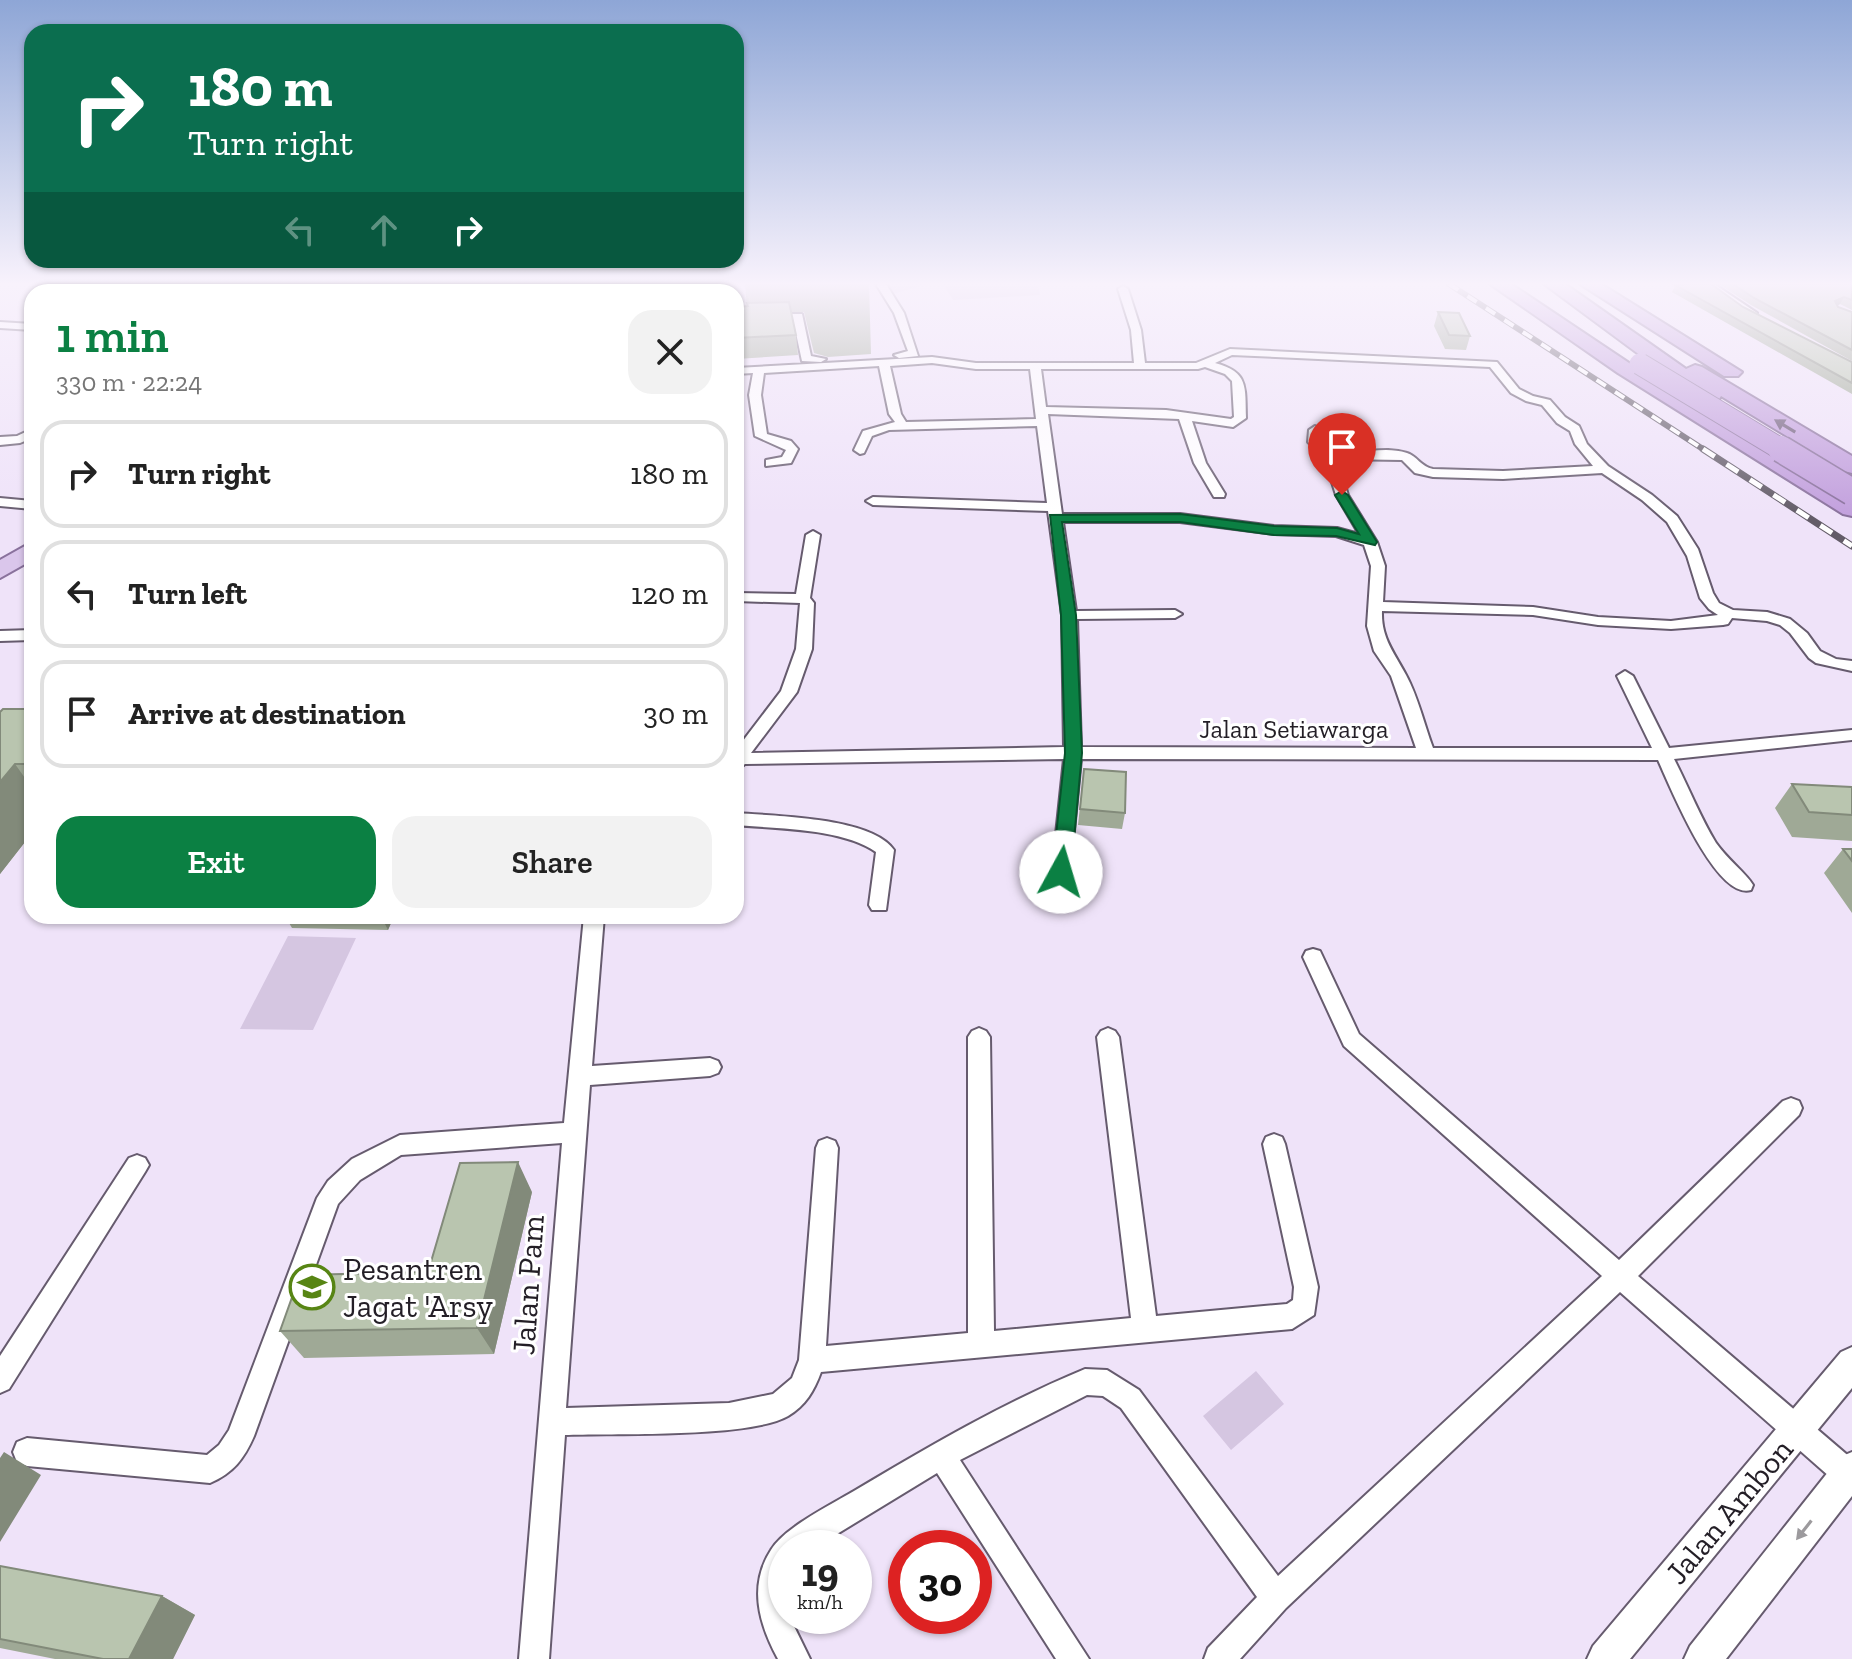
<!DOCTYPE html>
<html lang="en">
<head>
<meta charset="utf-8">
<style>
	body { margin:0; font-family:"Zilla Slab",serif; background:#f2f2f2; color:#222; height:100vh; display:flex; flex-direction:column; font-size:30px; white-space:nowrap }
	* { box-sizing:border-box; margin:0 }
	p { font-size:26px; color:#767676 }
	.icon { flex:none; width:44px; height:44px; fill:none; stroke:currentColor; stroke-width:2; stroke-linecap:round; stroke-linejoin:round }
	.map { position:relative; flex:1; overflow:hidden }
	.side { position:absolute; left:24px; top:284px; width:720px; height:640px; display:flex; flex-direction:column; background:#fff; border-radius:24px; box-shadow:0 2px 6px #0004 }
	.side>* { flex:none }
	.top-card { position:absolute; left:24px; top:24px; width:720px; height:244px; border-radius:24px; box-shadow:0 2px 6px #0004; background:#0b6e4f; color:#fff; overflow:hidden }
	.speed { position:absolute; left:768px; top:1530px; display:flex; gap:16px; font-size:40px; font-weight:700; text-align:center }
	.speed>* { display:grid; place-content:center; width:104px; height:104px; border-radius:50%; background:#fff; box-shadow:0 2px 6px #0004; line-height:1 }
	.speed small { font-size:20px; font-weight:400 }
	.speed .limit { border:12px solid #d22; background:#fff; color:#111 }
	.pin { position:absolute; display:grid; place-items:center; width:68px; height:68px; color:#fff; margin:-82px -34px; border-radius:50% 50% 50% 0; rotate:-45deg; box-shadow:0 0 8px #0007 }
	.pin .icon { rotate:45deg }
	.me { position:absolute; width:88px; margin:-44px; rotate:6deg; stroke-linejoin:round; filter:drop-shadow(0 0 6px #0008) }
	.turn { display:flex; align-items:center; gap:28px; height:168px; padding:0 32px; font-size:36px }
	.turn .icon { width:104px; height:104px; stroke-width:2.5 }
	.turn b { display:block; font-size:56px; line-height:68px }
	.lanes { display:flex; align-items:center; height:76px; padding:0 32px; background:#0003; justify-content:center; gap:40px; direction:ltr }
	.lanes .off { opacity:.35 }
	.round { display:grid; place-items:center; flex:none; width:84px; height:84px; border-radius:24px; background:#f2f2f2 }
	.overview { display:flex; align-items:center; justify-content:space-between; height:136px; padding:0 32px }
	h1 { font-size:48px; font-weight:600; line-height:60px; color:#0b8043 }
	.button { display:flex; gap:16px; margin-top:auto; padding:16px 32px }
	.button a { flex:1; height:92px; border-radius:24px; background:#0b8043; color:#fff; font-size:32px; font-weight:600; line-height:92px; text-align:center }
	.button a+a { background:#f2f2f2; color:#222 }
	ul { padding:0; list-style:none }
	li { display:flex; align-items:center; gap:24px; height:108px; margin:0 16px 12px; padding:0 16px; border:4px solid #e0e0e0; border-radius:24px }
	li div { flex:1 }
	li b { display:block; font-size:30px }
	li em { font-style:normal }
	.map>svg:first-child { display:block }
</style>
</head>
<body>
<div class="map">
<svg width="1852" height="1659" viewBox="0 0 1852 1659">
	<rect width="100%" height="100%" fill="#efe3f9"/>
	<path fill="#d5c6e1" d="M875,284H1038L1040,295L953,300L943,284H927L886,296Z
		M288,936L356,938L313,1030L240,1029Z
		M1256,1371L1284,1404L1231,1450L1203,1416Z"/>
	<g fill="none" stroke-linecap="round" stroke-linejoin="round">
		<g stroke="#665b6e" stroke-width="4">
			<path id="minor" d="M117,284H128L118,292H107Z
				M589,284H600L611,292H599Z
				M876,284H886L904,313L918,356L899,358L894,355L908,351L894,313Z
				M1703,284H1714L1757,313L1748,315Z
				M1123,286L1128,289L1141,330L1145,363H1196L1230,349L1497,362L1519,389L1533,396L1550,400L1565,417L1579,426L1587,444L1608,466L1652,495L1677,516L1698,549L1713,593L1719,603L1733,610L1767,612L1790,619L1807,633L1820,651L1836,659L1852,661V671L1816,663L1809,658L1790,633L1780,625L1767,621L1732,618L1728,624L1723,625L1671,629L1598,625L1533,615L1382,611C1381,638 1394,652 1406,675C1418,697 1424,724 1433,748H1652L1617,676L1625,671L1633,676L1669,748L1852,730V740L1674,759C1688,786 1700,817 1716,843C1727,859 1745,872 1753,885L1751,890C1716,901 1670,786 1658,760L1081,759L1070,872L1068,877H1054L1052,872L1064,759L745,764L736,771V750L781,691L796,649L800,603L736,601V593L796,594L806,535L813,531L820,535L810,598L814,603L812,649L797,692L751,753L1064,747L1062,615L1048,511L873,505L866,501L873,497L1047,503L1037,426L889,430L872,436L864,453L860,454L854,450L863,431L895,422L889,414L879,366L764,373L761,395L767,434L791,441L798,449L791,463L766,466V460L782,457L786,450L755,436L749,395L753,373L736,374V368L932,357L976,363H1134L1131,330L1118,289ZM1232,355L1490,367L1511,393L1526,401L1542,405L1557,423L1570,431L1575,444L1593,466L1503,471L1433,469C1421,467 1417,456 1407,453C1377,443 1347,463 1320,441L1321,430L1315,426L1309,430L1308,442L1324,457L1336,495L1359,534L1337,528L1274,526L1180,514H1062L1048,414L1179,419L1194,463L1214,497H1224L1225,494L1206,463L1192,421L1233,427L1246,418C1245,387 1249,372 1215,363ZM932,363L976,369H1030L1036,419L906,422L901,414L890,366ZM1205,367L1225,374L1232,381L1234,417L1231,419L1166,410L1046,407L1041,369H1198ZM1337,459L1402,460L1415,473L1433,477L1503,479L1602,473L1642,500L1667,522L1687,556L1700,598L1709,609L1718,615L1671,621L1598,617L1533,607L1383,602L1385,566L1377,542L1348,495ZM1063,522H1180L1274,534L1336,536L1364,545L1371,566L1367,626L1374,651L1391,676L1416,748L1081,747L1077,619L1175,618L1182,614L1175,610L1076,611Z
				M736,314H802L811,356L826,359L821,362L802,361L793,319L736,320Z
				M0,322L32,324V330L0,328Z
				M32,429V438L20,443L0,445V437L17,436Z
				M0,498L32,501V509L0,506Z
				M32,630V640L0,641V631Z
				M736,813C773,816 872,817 894,850L886,910H872L869,905L876,852C842,828 777,829 736,825Z
				M584,916H604L592,1066L710,1058L718,1061L721,1067L718,1073L710,1076L590,1085L566,1408L729,1403L773,1394L792,1378L799,1360L816,1148L819,1141L827,1138L835,1141L838,1148L826,1346L968,1333V1037L972,1031L979,1028L986,1031L990,1037L994,1331L1131,1318L1097,1037L1101,1031L1108,1028L1115,1031L1119,1037L1156,1316L1287,1304L1293,1300L1294,1287L1263,1144L1266,1137L1274,1134L1282,1137L1285,1144L1318,1287L1314,1315L1292,1329L821,1372C814,1391 806,1405 788,1416C750,1438 613,1433 565,1435L549,1659H519L562,1143L401,1155L360,1180L338,1204L254,1436C244,1459 233,1473 210,1483L27,1466L17,1462L13,1452L17,1442L27,1438L207,1455L219,1445L229,1430L317,1198L328,1181L352,1159L400,1135L564,1123Z
				M1313,949L1320,951L1359,1034L1619,1260L1783,1101L1791,1098L1799,1101L1802,1108L1799,1115L1638,1276L1852,1459V1486L1848,1488L1838,1484L1620,1292L1286,1608L1240,1659H1204L1208,1648L1257,1597L1121,1408L1103,1396L1087,1395L960,1460L1089,1659H1056L937,1473L814,1548H786V1616H789L810,1659H778C759,1624 748,1586 771,1550C784,1528 830,1505 854,1491C928,1447 1005,1402 1085,1369L1107,1370L1139,1390L1278,1576L1602,1276L1344,1046L1303,957L1306,951Z
				M137,1155L145,1158L149,1165L145,1172L9,1389L0,1393V1356L129,1158Z"/>
		</g>
		<g stroke="#665b6e" stroke-width="4">
			<path id="tertiary" d="M1852,1347V1388L1630,1659H1587L1593,1646L1841,1352Z
				M1852,1452V1496L1726,1659H1684L1690,1646L1840,1457Z"/>
		</g>
		<g stroke="#8a729d" stroke-width="4">
			<path id="primary" d="M467,284H488L475,292H453Z
				M32,542V560L0,578V560Z"/>
		</g>
		<g stroke="#8a729d" stroke-width="4">
			<path id="motorway" d="M1490,284H1511L1632,365L1852,498V516L1843,514L1618,373Z
				M1544,284H1565L1686,369L1695,365L1702,367L1852,456V473L1844,471L1721,396L1718,401H1702Z
				M1580,284H1601L1742,372L1738,376H1724Z"/>
		</g>
		<use href="#minor" fill="#fff" fill-rule="evenodd"/>
		<use href="#tertiary" fill="#fff" fill-rule="evenodd"/>
		<use href="#primary" fill="#dac6eb" fill-rule="evenodd"/>
		<use href="#motorway" fill="#c2a0dd" fill-rule="evenodd"/>
		<g stroke="#635c68" stroke-width="6">
			<path id="rail-far1" d="M1449,284L1706,451"/>
		</g>
		<g stroke="#635c68" stroke-width="7">
			<path id="rail" d="M1703,449L1852,546"/>
		</g>
		<use href="#rail-far1" stroke="#fff" stroke-width="4" stroke-dasharray="11" stroke-linecap="butt"/>
		<use href="#rail" stroke="#fff" stroke-width="5" stroke-dasharray="14" stroke-linecap="butt"/>
		<g stroke="#8a729d" stroke-width="23" stroke-linecap="butt">
			<path id="motorway-bridge-far1" d="M1640,364L1784,451"/>
		</g>
		<g stroke="#8a729d" stroke-width="29" stroke-linecap="butt">
			<path id="motorway-bridge" d="M1781,449L1852,492"/>
		</g>
		<use href="#motorway-bridge-far1" stroke="#c2a0dd" stroke-width="21"/>
		<use href="#motorway-bridge" stroke="#c2a0dd" stroke-width="26"/>
	</g>
	<path fill="#9fa996" d="M745,284H869L871,354L828,357L814,353L804,312H791L796,335L798,355L736,359V307L747,306Z
		M1671,284H1711L1743,307L1852,362V394L1672,292L1675,286Z
		M1719,284H1852V310L1840,304L1837,306L1852,312V361L1751,305Z
		M1438,312L1470,336L1466,350L1445,349L1434,326Z
		M32,709V833L0,874V712Z
		M1084,769L1125,813L1122,829L1078,825Z
		M1792,784L1852,787V841L1792,837L1775,808Z
		M1843,849H1852V913L1824,873Z
		M285,916H394L388,930L292,928Z
		M532,1192L494,1354L304,1358L280,1331L428,1272Z
		M0,1566L162,1596L195,1615L173,1659H55L0,1648Z"/>
	<path fill="#828a7a" d="M1844,297L1840,304L1831,309L1835,301Z
		M15,764L32,788V833L0,874V782Z
		M381,916H394L388,930Z
		M518,1162L532,1192L494,1354L477,1328Z
		M4,1452L41,1475L0,1542V1458Z
		M162,1596L195,1615L173,1659H129Z"/>
	<path fill="#b9c5af" stroke="#828a7a" stroke-width="2" d="M522,284H592L604,292H519Z
		M1686,284H1711L1743,307L1852,362V383L1675,285Z
		M1733,284H1852V300L1844,297L1835,301L1838,307L1852,312V350L1754,298Z
		M789,302L796,335L736,338V307L748,306L747,303Z
		M1438,312L1459,313L1470,336L1449,335Z
		M3,709H32V764H15L0,782V712Z
		M1084,769L1126,772L1125,813L1080,809Z
		M1792,784L1852,787V815L1809,812Z
		M1843,849H1852V861Z
		M518,1162L477,1328L280,1331L300,1275L428,1272L460,1163Z
		M0,1566L162,1596L129,1659H103L0,1639Z"/>
	<defs><path id="oneway-solid" d="M-6-.8H1V-3.2L6.5 0L1 3.2V.8H-6Z" transform="scale(2)"/></defs>
	<use fill="#6b5878" href="#oneway-solid" transform="translate(1785 426) rotate(-149)"/>
	<use fill="#9c9a9d" href="#oneway-solid" transform="translate(1804 1530) rotate(128)"/>
	<linearGradient id="sky" x2="0" y2="1"><stop stop-color="#8ea6d6"/><stop offset="0.55" stop-color="#f8f2fc"/><stop offset="1" stop-color="#f8f2fc" stop-opacity="0"/></linearGradient>
	<rect width="1852" height="516" fill="url(#sky)"/>
	<path fill="#0b8043" stroke="#07532c" stroke-width="2" d="M1342,491L1348,495L1377,542L1375,545L1336,536L1274,535L1180,522H1062L1076,615L1082,753L1071,872L1068,877H1055L1052,872L1065,753L1061,615L1050,515L1180,514L1274,526L1337,528L1359,534L1335,495Z"/>
	<defs>
		<g id="school-ring" transform="scale(2.3)"><circle r="9.5" fill="#fff" stroke="#578514" stroke-width="1.5"/><path d="M0-5L7-2L0 1L-7-2ZM-4 1L0 2.5L4 1V4Q0 6-4 4Z" fill="#578514"/></g>
	</defs>
	<g fill-rule="evenodd">
		<use href="#school-ring" x="312" y="1287"/>
	</g>
	<g text-anchor="middle" stroke-width="6" stroke-linejoin="round" paint-order="stroke">
		<g font-size="26" fill="#231e26" stroke="#fff">
			<text x="1294" y="738">Jalan Setiawarga</text>
		</g>
		<g font-size="32" fill="#231e26" stroke="#fff" text-anchor="start">
			<text x="343" y="1280">Pesantren<tspan x="343" dy="37">Jagat 'Arsy</tspan></text>
		</g>
		<g font-size="32" fill="#231e26" stroke="#fff">
			<text transform="translate(528 1285) rotate(-86)" y="11">Jalan Pam</text>
			<text transform="translate(1729 1511) rotate(-50)" y="11">Jalan Ambon</text>
		</g>
	</g>
</svg>
<div class="speed"><div>19<small>km/h</small></div><div class="limit">30</div></div>
<div class="pin" style="left:1342px;top:495px;background:#d93025"><svg class="icon" aria-label="arrive" viewBox="0 0 24 24"><path d="M6 21V4h12l-3 4 3 4H6"/></svg></div>
<svg class="me" style="left:1061px;top:872px" viewBox="-20 -20 40 40"><circle r="19" fill="#fff"/><path d="M0-13L10 11 0 6-10 11z" fill="#0b8043"/></svg>
<div class="top-card">
<div class="turn"><svg class="icon" aria-label="right" viewBox="0 0 24 24"><path d="M7 20v-9h11M14 6l5 5-5 5"/></svg><div><b>180 m</b>Turn right</div></div>
<div class="lanes"><svg class="icon off" aria-label="left" viewBox="0 0 24 24"><path d="M17 20v-9H6M10 6l-5 5 5 5"/></svg><svg class="icon off" aria-label="ahead" viewBox="0 0 24 24"><path d="M12 20V5M6 11l6-6 6 6"/></svg><svg class="icon" aria-label="right" viewBox="0 0 24 24"><path d="M7 20v-9h11M14 6l5 5-5 5"/></svg></div>
</div>
<section class="side">
<div class="overview"><div><h1>1 min</h1><p>330 m · 22:24</p></div><a class="round"><svg class="icon" aria-label="close" viewBox="0 0 24 24"><path d="M6 6l12 12M18 6L6 18"/></svg></a></div>
<ul>
<li><svg class="icon" aria-label="right" viewBox="0 0 24 24"><path d="M7 20v-9h11M14 6l5 5-5 5"/></svg><div><b>Turn right</b></div><em>180 m</em></li>
<li><svg class="icon" aria-label="left" viewBox="0 0 24 24"><path d="M17 20v-9H6M10 6l-5 5 5 5"/></svg><div><b>Turn left</b></div><em>120 m</em></li>
<li><svg class="icon" aria-label="arrive" viewBox="0 0 24 24"><path d="M6 21V4h12l-3 4 3 4H6"/></svg><div><b>Arrive at destination</b></div><em>30 m</em></li>
</ul>
<div class="button"><a>Exit</a><a>Share</a></div>
</section>
</div>
</body>
</html>
